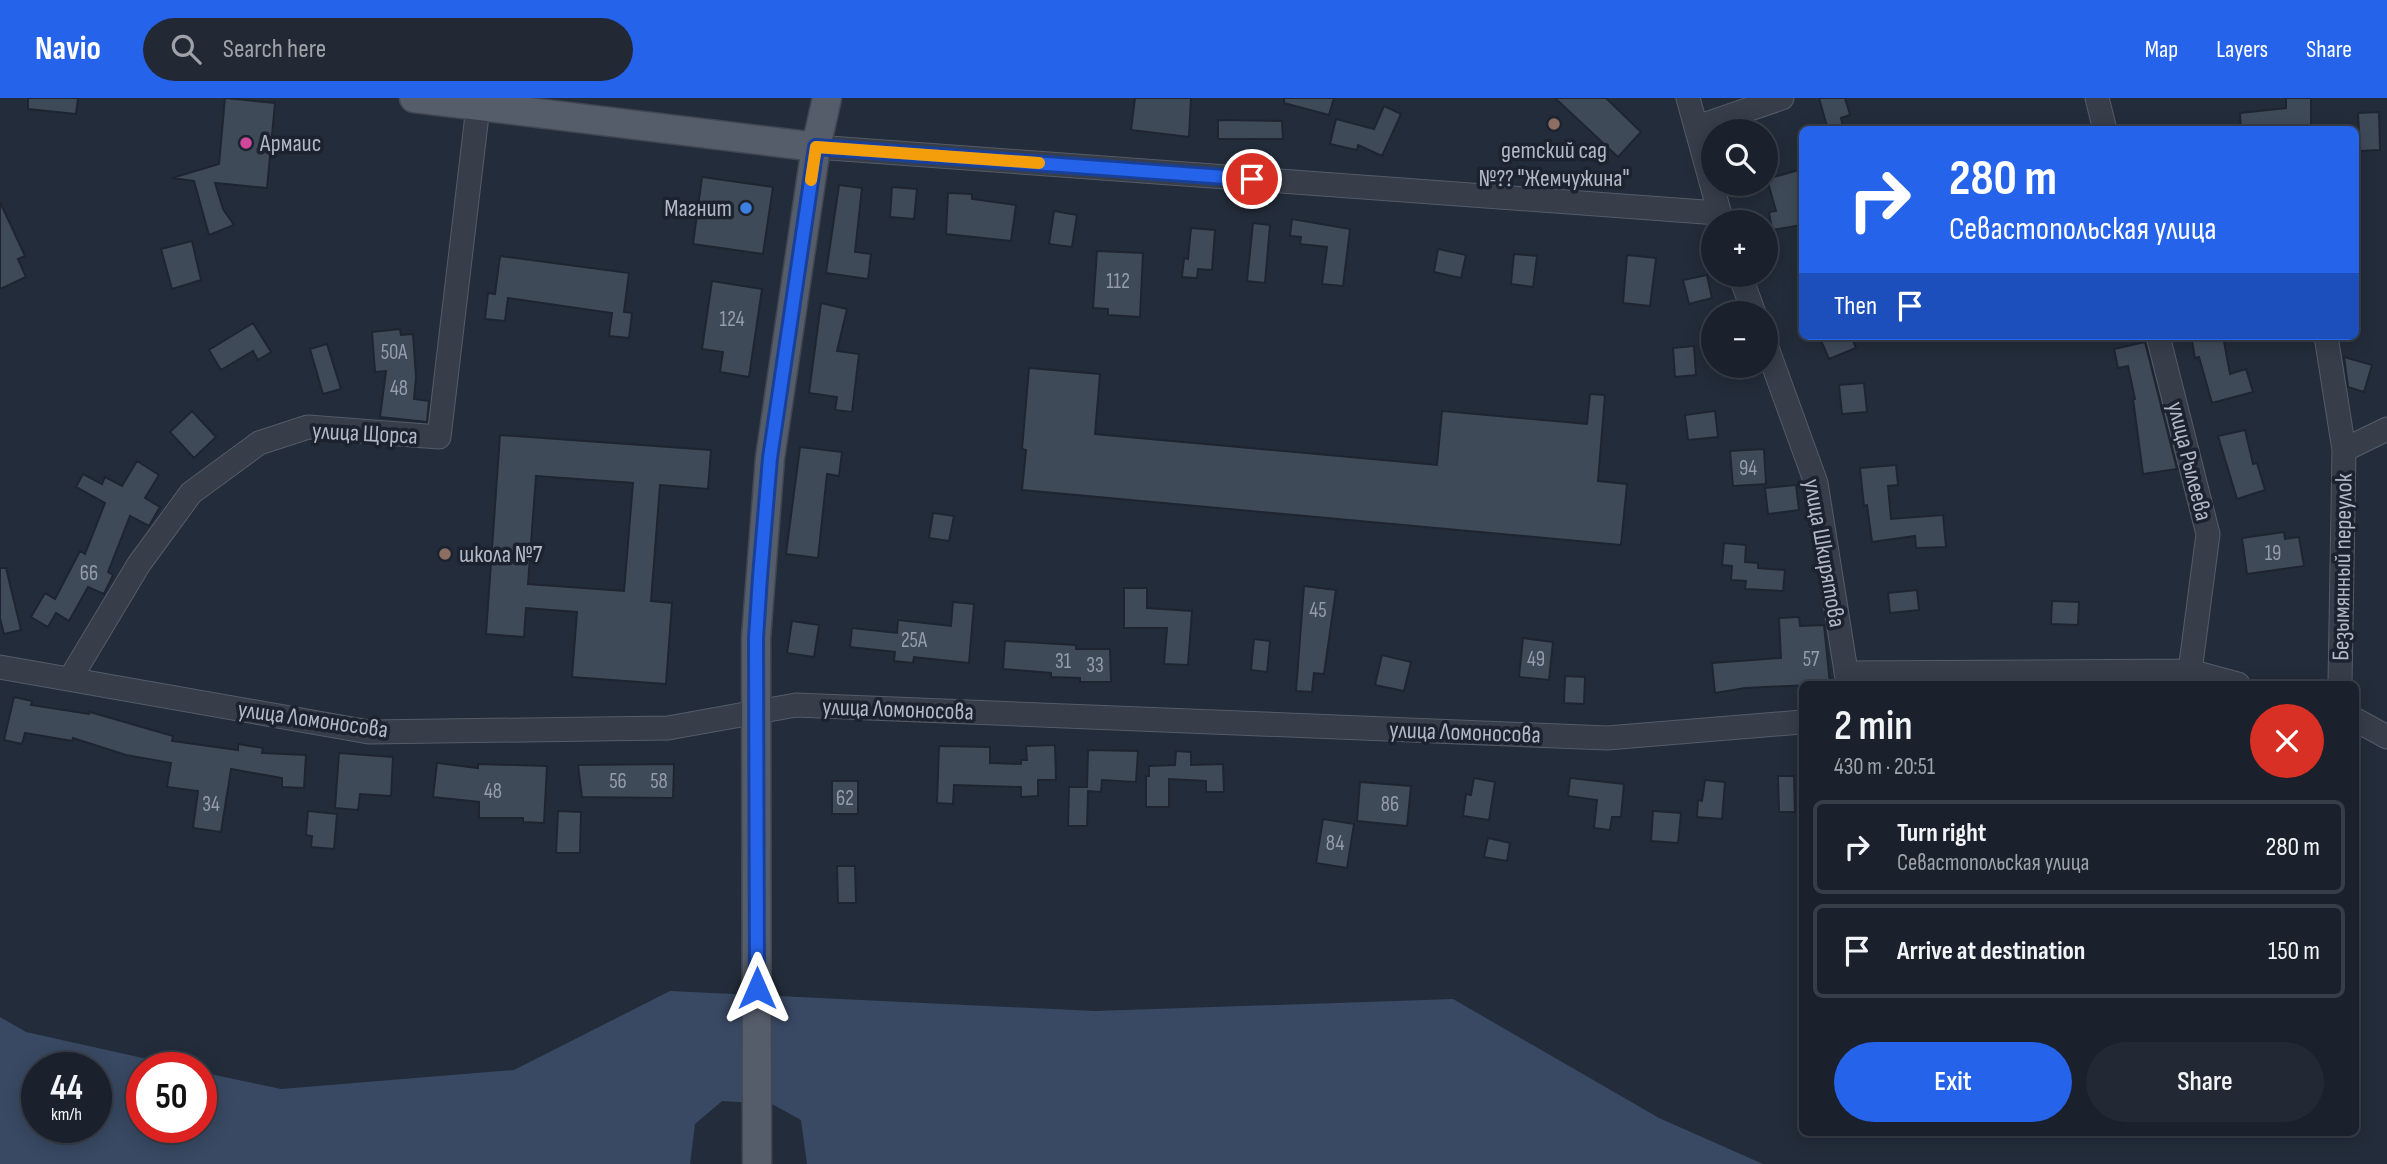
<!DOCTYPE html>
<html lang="en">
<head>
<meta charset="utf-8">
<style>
	body { margin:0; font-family:"Sofia Sans Condensed",sans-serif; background:#232934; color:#f1f3f6; height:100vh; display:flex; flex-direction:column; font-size:26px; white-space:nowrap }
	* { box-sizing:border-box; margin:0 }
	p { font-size:23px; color:#9fa3a9 }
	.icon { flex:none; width:38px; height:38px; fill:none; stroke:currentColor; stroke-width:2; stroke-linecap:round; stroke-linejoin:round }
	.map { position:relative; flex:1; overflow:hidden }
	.drawer { position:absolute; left:1799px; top:583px; width:560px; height:455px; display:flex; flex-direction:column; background:#1a212c; border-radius:10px; box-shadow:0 4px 18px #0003,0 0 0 2px #383e48 }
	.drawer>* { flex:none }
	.guide { position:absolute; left:1799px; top:28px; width:560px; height:214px; border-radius:10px; box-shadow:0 4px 18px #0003,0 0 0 2px #383e48; background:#2563eb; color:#fff; overflow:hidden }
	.fabs { position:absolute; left:1701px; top:21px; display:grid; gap:14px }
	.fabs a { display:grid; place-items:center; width:77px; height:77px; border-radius:50%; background:#1a212c; box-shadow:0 4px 18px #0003,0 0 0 2px #383e48; font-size:35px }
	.speed { position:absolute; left:21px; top:954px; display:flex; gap:14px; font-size:35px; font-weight:700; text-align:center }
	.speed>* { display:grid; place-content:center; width:91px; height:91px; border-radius:50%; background:#1a212c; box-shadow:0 4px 18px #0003,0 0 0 2px #383e48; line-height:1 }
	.speed small { font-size:18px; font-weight:400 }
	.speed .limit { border:10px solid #d22; background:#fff; color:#111 }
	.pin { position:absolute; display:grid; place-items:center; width:60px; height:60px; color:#fff; margin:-30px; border:4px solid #fff; border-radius:50%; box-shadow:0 2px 7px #0007 }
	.me { position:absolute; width:77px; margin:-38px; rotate:0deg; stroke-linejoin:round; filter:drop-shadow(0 0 5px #0008) }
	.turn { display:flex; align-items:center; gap:24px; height:147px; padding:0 35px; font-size:32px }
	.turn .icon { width:91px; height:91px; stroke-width:2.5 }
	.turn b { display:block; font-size:49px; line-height:60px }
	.then { display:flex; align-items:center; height:66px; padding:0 35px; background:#0003; gap:14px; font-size:26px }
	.round { display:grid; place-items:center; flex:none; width:74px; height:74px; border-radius:37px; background:#232934 }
	.overview { display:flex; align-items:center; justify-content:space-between; height:119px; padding:0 35px }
	h1 { font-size:42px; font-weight:600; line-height:52px }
	.cta { display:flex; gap:14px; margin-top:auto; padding:14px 35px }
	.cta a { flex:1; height:80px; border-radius:42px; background:#2563eb; color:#fff; font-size:28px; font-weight:600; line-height:80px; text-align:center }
	.cta a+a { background:#232934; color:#f1f3f6 }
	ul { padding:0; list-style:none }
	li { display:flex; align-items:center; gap:21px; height:94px; margin:0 14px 10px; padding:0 21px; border:4px solid #383e48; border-radius:10px }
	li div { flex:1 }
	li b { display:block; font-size:26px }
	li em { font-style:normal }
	header { display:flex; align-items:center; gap:42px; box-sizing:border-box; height:98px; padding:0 35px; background:#2563eb; color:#fff }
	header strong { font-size:33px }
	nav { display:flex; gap:38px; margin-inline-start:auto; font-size:24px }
	.search { width:490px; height:63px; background:#232934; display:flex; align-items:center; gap:18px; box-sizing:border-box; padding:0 24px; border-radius:38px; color:#9fa3a9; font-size:26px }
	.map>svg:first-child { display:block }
</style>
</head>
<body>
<header>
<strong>Navio</strong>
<div class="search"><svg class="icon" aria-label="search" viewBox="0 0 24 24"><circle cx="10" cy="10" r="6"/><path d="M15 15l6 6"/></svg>Search here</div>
<nav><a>Map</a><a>Layers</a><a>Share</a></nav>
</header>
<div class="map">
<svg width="2387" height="1066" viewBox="0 0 2387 1066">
	<rect width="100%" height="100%" fill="#232c3a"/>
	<path fill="#394963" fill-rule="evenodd" d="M670,893L1095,913L1453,901L1659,1020L1763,1066H807L801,1022L772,1006L722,1003L695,1026L690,1066H0V919L26,934L183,969L142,970V1029H201V974L281,991L514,972ZM37,970H96V1029H37Z"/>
	<path fill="#3f4a59" stroke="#1e2531" stroke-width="2" fill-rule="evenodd" d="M28,0H78L76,16L28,11Z
		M225,0L275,5L267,90L215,85L223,111L234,127L209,137L194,83L172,80L219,66Z
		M1135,0H1191L1189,39L1131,32Z
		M1284,0H1334L1329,17L1284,5Z
		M1555,0H1606L1641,34L1618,59Z
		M1819,0H1845L1850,17L1841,20L1844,32H1828Z
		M2286,0H2311V32H2241L2240,15L2286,10Z
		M1384,8L1401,16L1382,58L1358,47L1357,52L1330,46L1336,21L1374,31Z
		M2379,14L2380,52L2360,53L2358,15Z
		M1218,22L1282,23L1283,41H1218Z
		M1802,71V127L1772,132L1769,114L1776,113L1767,81Z
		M702,79L773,89L763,156L693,146Z
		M839,87L862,90L855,154L871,156L868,181L826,175Z
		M892,89L917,91L914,121L890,119Z
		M948,95L972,96V101L1016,107L1011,143L946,136Z
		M0,104L25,158L18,161L26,179L0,191Z
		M1054,113L1077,117L1072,149L1049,146Z
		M1292,121L1350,131L1343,188L1322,186L1327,149L1300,146L1301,139L1290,138Z
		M1253,125L1270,127L1265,185L1247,183Z
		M1191,130L1215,132L1212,172L1198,171L1197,180L1182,179L1184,160L1188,161Z
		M192,143L201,182L172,191L161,151Z
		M1438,151L1466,157L1461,180L1434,174Z
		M1097,153L1143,155L1140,219L1108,217V211L1093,210Z
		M1514,156L1537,158L1533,189L1511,186Z
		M1627,157L1656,160L1650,208L1623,205Z
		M500,158L629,175L624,214L632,215L629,240L609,238L612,215L508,200L505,223L485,221L488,195L495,196Z
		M1707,177L1712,200L1689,206L1683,182Z
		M712,183L762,191L749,279L720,274L723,254L702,251Z
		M821,205L847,211L837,253L859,256L852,314L835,312L837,299L809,295Z
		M253,225L271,254L258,262L253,253L221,272L209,252Z
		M400,231L401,237L413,236L416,279L414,301L429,303L427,324L380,319L386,273L375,274L372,234Z
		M1819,238H1851L1856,250L1829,261Z
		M2191,238H2223L2230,276L2246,271L2253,294L2212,305L2199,259L2195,260Z
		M2145,244L2177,371L2143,376L2133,301H2135L2128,268L2118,270L2114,251Z
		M327,246L341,291L323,296L310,251Z
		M1694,248L1696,277L1675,279L1673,250Z
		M2344,259L2372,267L2364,294L2348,289Z
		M1029,270L1100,276L1095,336L1437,367L1442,313L1587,326L1590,296L1605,297L1598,383L1627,386L1621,447L1022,392L1026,352L1022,351Z
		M1864,285L1867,314L1842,316L1839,287Z
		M192,313L216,339L194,360L170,334Z
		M1715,313L1718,339L1688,342L1685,317Z
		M2245,332L2253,366L2257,365L2265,392L2237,401L2218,338Z
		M500,337L711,352L708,391L660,387L651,503L672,505L666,586L572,579L577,514L526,510L524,539L486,536ZM536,378L633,385L624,493L528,486Z
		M800,349L842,354L839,378L827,376L818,460L786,456Z
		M1764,351L1766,386L1733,388L1730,353Z
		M137,363L159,377L145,400L160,409L149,428L130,418L108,474L113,477L104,496L88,489L69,523L56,515L48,529L31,519L45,495L55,501L80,453L85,456L105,405L76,389L83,376L102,386L105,379L122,388Z
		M1896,367L1898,387L1888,388L1891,421L1943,417L1946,449L1916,450L1915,438L1872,444L1867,407L1864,408L1860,370Z
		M1796,387L1799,412L1768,416L1765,390Z
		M933,415L954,418L949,443L929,440Z
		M2284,434L2285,441L2299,439L2304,468L2247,476L2242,440Z
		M1724,445L1746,447L1745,464L1758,465V470L1785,472L1783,493L1745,491L1746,483L1731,482L1732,468L1722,467Z
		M0,470H6L21,532L4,536L0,520Z
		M1304,488L1336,492L1324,576L1314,575L1312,594L1296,593Z
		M1124,490H1147V510L1192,513L1188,567L1164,566L1167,530H1124Z
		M1917,492L1919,512L1890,515L1888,495Z
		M2052,503L2079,504L2078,527L2051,526Z
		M953,504L974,506L969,565L914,559L913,565L894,563L895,554L850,549L852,530L897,535L898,522L951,528Z
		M1799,519L1800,528L1824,527L1830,586L1745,590L1715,595L1712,565L1781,560L1779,520Z
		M792,523L819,527L814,559L787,555Z
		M1523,540L1553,544L1549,582L1519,579Z
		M1254,541L1270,543L1267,574L1251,572Z
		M1005,543L1076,547V551H1110L1111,584H1080V580L1051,579V575L1003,571Z
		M1382,557L1411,564L1404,593L1375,587Z
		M1565,578L1585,579L1584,606L1564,605Z
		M14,599L32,603L31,607L89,616L90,614L173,638L172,643L238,652V646L263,650L262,655L306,657L304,690L282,689V680L231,671L221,734L193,730L198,693L167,689L171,665L126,657L73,640L72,643L25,635L22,646L4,642Z
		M1055,647L1056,682H1038V698L1021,699V689L954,687L953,706L937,705L939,648L990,649V665L1021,666V662H1027L1026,648Z
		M1088,652L1138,653L1136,684L1102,682L1101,694L1088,693L1087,728H1068L1069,689H1087Z
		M1176,653L1191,654V667L1223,666L1224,694H1206V683L1169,681V709H1146V678H1149V668L1175,667Z
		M339,655L393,659L391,698L360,696L358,712L335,710Z
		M437,665L478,670V666L547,668L544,725L523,724V720H479V704L433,699Z
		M674,666L673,700L582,699L578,667Z
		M1778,678H1794L1795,714H1779Z
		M1474,680L1495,684L1489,722L1463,718L1466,696L1471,697Z
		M1570,680L1624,686L1621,719H1612L1610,732L1594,730L1597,702L1568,698Z
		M1705,682L1725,684L1722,721L1697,719L1698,702L1702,703Z
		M832,683H858V716H832Z
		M1360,684L1411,688L1407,728L1357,723Z
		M308,713L337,716L334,751L311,749L312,738L306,737Z
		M558,713L581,714L580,755H556Z
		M1653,713L1681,715L1678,745L1651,743Z
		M1323,721L1354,726L1347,770L1316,765Z
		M1488,740L1510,745L1507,763L1484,759Z
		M837,768H855L856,805H838Z"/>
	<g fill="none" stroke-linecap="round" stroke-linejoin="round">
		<g stroke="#555c68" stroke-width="25">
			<path id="minor" d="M1688,0L1722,124
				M2097,0L2105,32
				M1697,29L1782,0
				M816,49L1718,115
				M1740,177L1754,215
				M2158,238L2208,436L2190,573
				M2326,238L2344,352
				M1766,247L1816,385L1848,586
				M0,569L369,634L668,630L796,607L1607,640L1802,624
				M1846,575L2190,573L2238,586
				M70,581L139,466L191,395L259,345L308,329L439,339L479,0
				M2340,586L2344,352L2387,331
				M2356,622L2387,639"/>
		</g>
		<g stroke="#404753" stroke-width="31">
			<path id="major" d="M414,0L816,49
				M757,1066L756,540L770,360L816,49L827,0"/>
		</g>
		<use href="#minor" stroke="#373e4a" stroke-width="23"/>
		<use href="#major" stroke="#555d6a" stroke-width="28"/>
	</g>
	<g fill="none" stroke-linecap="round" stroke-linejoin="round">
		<g stroke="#184099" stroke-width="18">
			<path id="route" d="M757,890L756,540L760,479L770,360L816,49L1252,81"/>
		</g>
		<use href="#route" stroke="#2563eb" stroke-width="12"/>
		<path stroke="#f59e0b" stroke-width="12" d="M811,82L816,49L1039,65"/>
	</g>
	<g fill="#8d6e63" stroke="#1c232f" stroke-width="2.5">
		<circle cx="1554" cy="26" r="7"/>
		<circle cx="445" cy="456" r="7"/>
	</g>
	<circle fill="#d1479c" stroke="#1c232f" stroke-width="2.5" cx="246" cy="45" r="7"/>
	<circle fill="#3f7fe0" stroke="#1c232f" stroke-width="2.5" cx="746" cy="110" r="7"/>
	<g text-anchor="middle" stroke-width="7" stroke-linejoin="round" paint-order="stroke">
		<g font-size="21" fill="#959dab">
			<text x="1118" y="190">112</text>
			<text x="732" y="228">124</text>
			<text x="394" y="261">50А</text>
			<text x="399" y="297">48</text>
			<text x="1748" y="377">94</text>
			<text x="2273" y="462">19</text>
			<text x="89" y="482">66</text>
			<text x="1318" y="519">45</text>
			<text x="914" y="549">25А</text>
			<text x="1536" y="568">49</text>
			<text x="1811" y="568">57</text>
			<text x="1063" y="570">31</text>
			<text x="1095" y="574">33</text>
			<text x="618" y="690">56</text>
			<text x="659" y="690">58</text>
			<text x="493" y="700">48</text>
			<text x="845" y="707">62</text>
			<text x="211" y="713">34</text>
			<text x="1390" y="713">86</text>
			<text x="1335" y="752">84</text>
		</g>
		<g font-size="24" fill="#b2b9c6" stroke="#1c232f" text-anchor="start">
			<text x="260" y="53">Армаис</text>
			<text x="1554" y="60" text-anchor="middle">детский сад<tspan x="1554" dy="28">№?? "Жемчужина"</tspan></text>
			<text x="732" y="118" text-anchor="end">Магнит</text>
			<text x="459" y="464">школа №7</text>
		</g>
		<g font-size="24" fill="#b2b9c6" stroke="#1c232f">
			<text transform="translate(365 335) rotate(3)" y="8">улица Щорса</text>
			<text transform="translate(2190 363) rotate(76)" y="8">улица Рылеева</text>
			<text transform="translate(1825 455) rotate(80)" y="8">улица Шкирятова</text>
			<text transform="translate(2342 469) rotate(-89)" y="8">Безымянный переулок</text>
			<text transform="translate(898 611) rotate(2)" y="8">улица Ломоносова</text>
			<text transform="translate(313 621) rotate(8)" y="8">улица Ломоносова</text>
			<text transform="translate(1465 634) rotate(2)" y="8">улица Ломоносова</text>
		</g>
	</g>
</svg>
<div class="fabs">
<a><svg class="icon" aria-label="search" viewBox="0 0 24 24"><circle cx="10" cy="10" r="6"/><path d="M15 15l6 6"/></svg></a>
<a>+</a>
<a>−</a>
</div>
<div class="speed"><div>44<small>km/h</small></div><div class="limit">50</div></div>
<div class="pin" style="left:1252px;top:81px;background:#d93025"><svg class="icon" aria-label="arrive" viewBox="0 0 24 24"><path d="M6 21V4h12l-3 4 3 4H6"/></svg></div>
<svg class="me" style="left:757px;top:890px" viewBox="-20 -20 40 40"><path d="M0-17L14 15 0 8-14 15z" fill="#2563eb" stroke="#fff" stroke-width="4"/></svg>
<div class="guide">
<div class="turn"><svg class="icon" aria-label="right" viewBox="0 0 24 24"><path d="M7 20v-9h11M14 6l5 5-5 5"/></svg><div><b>280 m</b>Севастопольская улица</div></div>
<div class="then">Then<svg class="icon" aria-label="arrive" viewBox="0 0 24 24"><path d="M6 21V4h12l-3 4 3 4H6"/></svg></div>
</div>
<section class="drawer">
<div class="overview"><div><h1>2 min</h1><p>430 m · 20:51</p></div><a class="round" style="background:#d93025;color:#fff"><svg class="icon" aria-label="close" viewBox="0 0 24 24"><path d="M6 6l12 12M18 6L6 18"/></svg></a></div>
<ul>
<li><svg class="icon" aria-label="right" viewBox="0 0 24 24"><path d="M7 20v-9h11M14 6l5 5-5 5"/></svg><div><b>Turn right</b><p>Севастопольская улица</p></div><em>280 m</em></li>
<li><svg class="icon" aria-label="arrive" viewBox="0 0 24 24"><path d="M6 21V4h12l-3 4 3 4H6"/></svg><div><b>Arrive at destination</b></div><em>150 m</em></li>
</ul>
<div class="cta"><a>Exit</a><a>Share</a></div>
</section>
</div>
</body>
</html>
